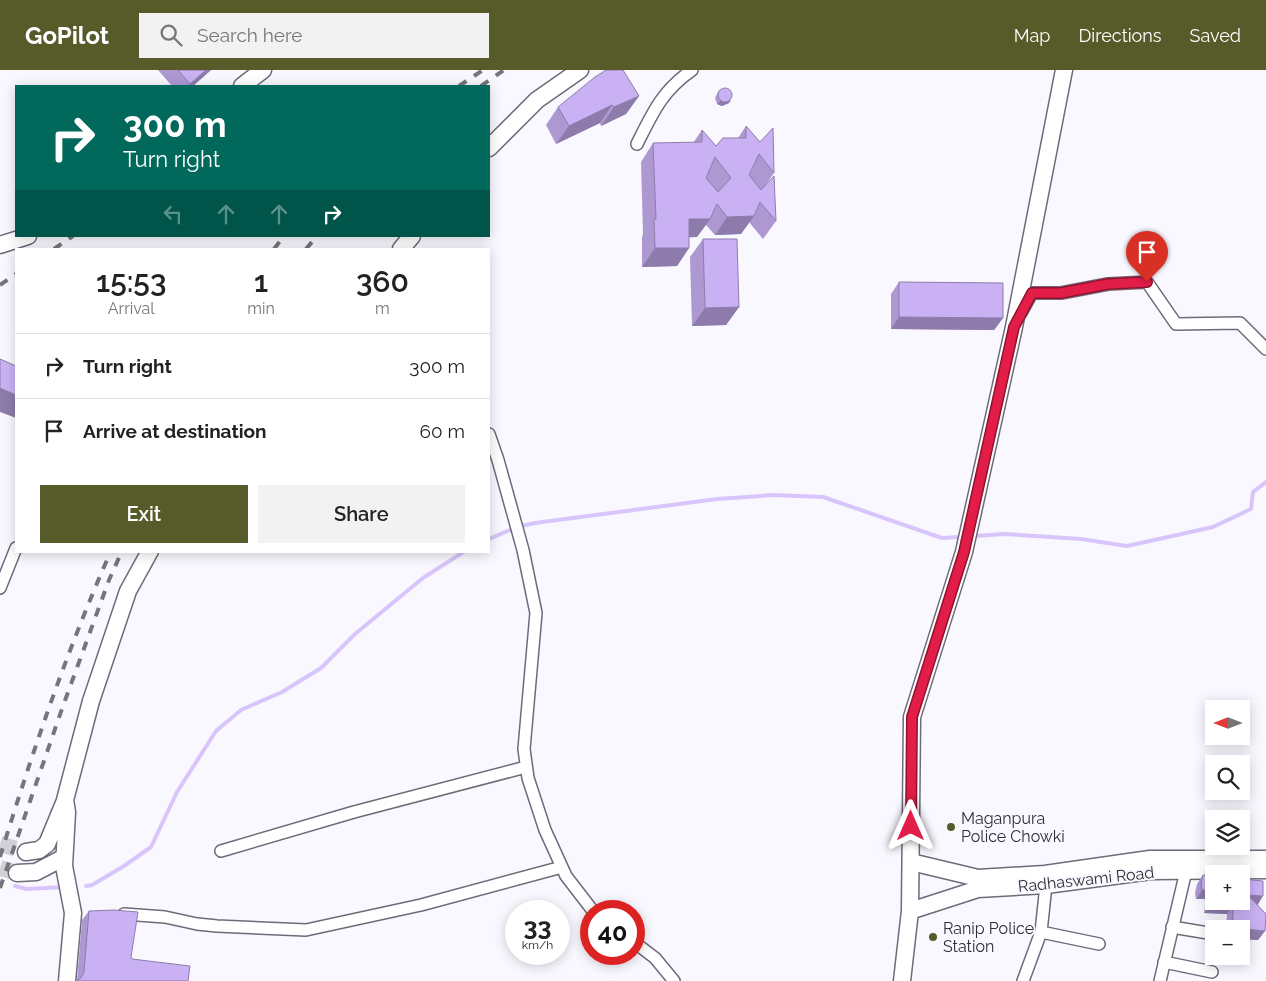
<!DOCTYPE html>
<html lang="en">
<head>
<meta charset="utf-8">
<style>
	body { margin:0; font-family:Raleway,sans-serif; background:#f2f2f2; color:#222; height:100vh; display:flex; flex-direction:column; font-size:19px; white-space:nowrap }
	* { box-sizing:border-box; margin:0 }
	p { font-size:16px; color:#767676 }
	.icon { flex:none; width:28px; height:28px; fill:none; stroke:currentColor; stroke-width:2; stroke-linecap:round; stroke-linejoin:round }
	.map { position:relative; flex:1; overflow:hidden }
	.details { position:absolute; left:15px; top:178px; width:475px; height:305px; display:flex; flex-direction:column; background:#fff; border-radius:0px; box-shadow:0 2px 12px #0003 }
	.details>* { flex:none }
	.top-card { position:absolute; left:15px; top:15px; width:475px; height:152px; border-radius:0px; box-shadow:0 2px 12px #0003; background:#00695c; color:#fff; overflow:hidden }
	.needle { width:32px; rotate:270deg }
	.tools { position:absolute; left:1205px; top:630px; display:grid; gap:10px }
	.tools a { display:grid; place-items:center; width:45px; height:45px; border-radius:0px; background:#fff; box-shadow:0 2px 12px #0003; font-size:25px }
	.speed { position:absolute; left:505px; top:830px; display:flex; gap:10px; font-size:25px; font-weight:700; text-align:center }
	.speed>* { display:grid; place-content:center; width:65px; height:65px; border-radius:50%; background:#fff; box-shadow:0 2px 12px #0003; line-height:1 }
	.speed small { font-size:12px; font-weight:400 }
	.speed .limit { border:8px solid #d22; background:#fff; color:#111 }
	.pin { position:absolute; display:grid; place-items:center; width:42px; height:42px; color:#fff; margin:-51px -21px; border-radius:50% 50% 50% 0; rotate:-45deg; box-shadow:0 0 5px #0007 }
	.pin .icon { rotate:45deg }
	.me { position:absolute; width:55px; margin:-28px; rotate:0deg; stroke-linejoin:round; filter:drop-shadow(0 0 4px #0008) }
	.turn { display:flex; align-items:center; gap:18px; height:105px; padding:0 25px; font-size:22px }
	.turn .icon { width:65px; height:65px; stroke-width:2.5 }
	.turn b { display:block; font-size:35px; line-height:42px }
	.lanes { display:flex; align-items:center; height:48px; padding:0 25px; background:#0003; justify-content:center; gap:25px; direction:ltr }
	.lanes .off { opacity:.35 }
	.eta { display:flex; justify-content:space-evenly; align-items:center; height:85px; text-align:center }
	.eta b { font-size:30px; font-weight:600; line-height:35px }
	.button { display:flex; gap:10px; margin-top:auto; padding:10px 25px }
	.button a { flex:1; height:58px; border-radius:0px; background:#565b29; color:#fff; font-size:20px; font-weight:600; line-height:58px; text-align:center }
	.button a+a { background:#f2f2f2; color:#222 }
	ul { padding:0; list-style:none }
	li { display:flex; align-items:center; gap:15px; height:65px; padding:0 25px; border-top:1px solid #e0e0e0 }
	li div { flex:1 }
	li b { display:block; font-size:19px }
	li em { font-style:normal }
	header { display:flex; align-items:center; gap:30px; box-sizing:border-box; height:70px; padding:0 25px; background:#565b29; color:#fff }
	header strong { font-size:24px }
	nav { display:flex; gap:28px; margin-inline-start:auto; font-size:18px }
	.search { width:350px; height:45px; background:#f2f2f2; display:flex; align-items:center; gap:12px; box-sizing:border-box; padding:0 18px; border-radius:0px; color:#767676; font-size:19px }
	.map>svg:first-child { display:block }
</style>
</head>
<body>
<header>
<strong>GoPilot</strong>
<div class="search"><svg class="icon" aria-label="search" viewBox="0 0 24 24"><circle cx="10" cy="10" r="6"/><path d="M15 15l6 6"/></svg>Search here</div>
<nav><a>Map</a><a>Directions</a><a>Saved</a></nav>
</header>
<div class="map">
<svg width="1266" height="911" viewBox="0 0 1266 911">
	<rect width="100%" height="100%" fill="#faf8ff"/>
	<g fill="none" stroke-linecap="round" stroke-linejoin="round">
		<path stroke="#d8c5fb" stroke-width="4" d="M975,466L1005,464L1081,469L1127,476L1213,457L1251,439L1253,422L1266,412
			M489,469L517,457L535,453L717,429L773,425L823,427L942,468L959,467
			M15,816L26,819L64,817
			M86,816L92,815L124,796L151,777L177,722L216,661L241,640L282,622L321,598L355,564L423,508L465,481"/>
		<path stroke="#d2d0d7" stroke-width="16" stroke-dasharray="16 8" stroke-linecap="butt" d="M0,774L26,782
			M0,798L17,803"/>
		<g stroke="#6f6979" stroke-width="14">
			<path id="street" d="M637,74C653,42 662,21 692,0
				M1021,243L1032,223H1061L1108,214L1147,212L1176,254L1240,253L1266,279
				M489,364L498,390L523,480L536,543L524,679L528,708L545,760L566,806L593,841
				M0,518L16,478
				M221,781L354,742L526,697
				M124,844L165,847L197,854L217,856L306,860L421,835L562,797
				M1172,857L1214,864
				M1041,862L1099,874
				M634,872L655,888L674,911
				M1164,892L1212,902
				M1023,911L1041,862L1046,815
				M1160,911L1186,801"/>
		</g>
		<g stroke="#6f6979" stroke-width="19">
			<path id="secondary" d="M242,16L263,0
				M489,78L537,30L580,0
				M0,175L28,166
				M401,179L412,166
				M26,782L39,780L47,774L64,733
				M911,792L978,808L1045,804L1150,789H1266
				M17,803L36,802L59,790L64,789
				M910,841L978,819L1046,815L1151,801L1266,800
				M67,911L73,843L64,796L67,742L65,730L91,631L128,521L150,481
				M902,911L910,841L912,647L964,482L1014,257L1064,0"/>
		</g>
		<use href="#street" stroke="#fff" stroke-width="11"/>
		<use href="#secondary" stroke="#fff" stroke-width="16"/>
		<path stroke="#77757c" stroke-width="4" stroke-dasharray="9 9" stroke-linecap="butt" d="M459,16L483,0
			M481,16L504,0
			M54,179L73,166
			M274,179L284,166
			M306,179L317,166
			M0,215L16,204
			M0,787C32,683 67,580 111,481
			M0,818L63,636L109,510L122,481"/>
	</g>
	<path fill="#ae98d2" d="M158,0H211L193,16H172Z
		M719,20L729,33L722,36L717,34L715,28Z
		M639,26L626,44L601,56L600,53L556,74L546,55L558,37Z
		M746,56L774,103L765,116L776,151L763,169L749,152L741,164L715,165L706,155L697,167H689V178L677,196L642,197V167L643,164L641,92L653,73H693L702,60L716,76L738,68Z
		M703,169L739,237L726,255L692,256L690,187Z
		M899,212L1003,248L994,260L891,259V224Z
		M1203,805L1257,835L1265,861L1258,870L1241,869V859H1226L1227,844L1204,843L1206,829H1196L1195,823L1197,814Z
		M89,841L132,889L77,910L82,850Z"/>
	<path fill="#8d7cab" d="M206,0H211L193,16H188Z
		M639,26L626,44L601,56L614,37Z
		M731,30L729,33L722,36L717,34L720,31Z
		M612,35L600,53L556,74L569,56Z
		M754,146L741,164L715,165L727,147Z
		M689,149H710L697,167L676,168Z
		M655,178H689L677,196L642,197Z
		M739,237L726,255L692,256L705,238Z
		M899,247L1003,248L994,260L891,259Z
		M0,318L16,325V348L0,342Z
		M1202,820H1212L1206,829H1196Z
		M1248,825L1263,826L1257,836Z
		M1211,834H1233L1227,844L1204,843Z
		M1241,859L1265,861L1258,870L1241,869Z"/>
	<path fill="#cab1f4" stroke="#8d7cab" fill-rule="evenodd" d="M178,0H206L190,14Z
		M606,0H623L639,26L614,37L612,35L569,56L558,37L595,7Z
		M718 25a7 7 0 1 1 14 0a7 7 0 1 1-14 0Z
		M746,56L760,72L773,58L774,103L759,84L749,105L761,120L774,106L776,151L760,132L754,146L727,147L717,134L710,149H689V178H655L654,149H656L653,73L702,72V60L716,76L723,68H746ZM715,87L731,108L718,122L706,108Z
		M703,169H737L739,237L705,238Z
		M899,212L1003,213V248L899,247Z
		M0,289L16,296V325L0,318Z
		M1203,805L1214,806V831H1241V809L1263,811V826L1248,825L1266,844L1265,861L1233,858V834H1211L1212,820H1202L1201,813Z
		M114,840L138,842L131,887L132,889L190,896L188,911H76L81,908L84,902L89,841Z"/>
	<g fill="none" stroke-linecap="round" stroke-linejoin="round">
		<g stroke="#92132f" stroke-width="12">
			<path id="route" d="M911,756L912,647L964,482L1014,257L1032,223H1061L1108,214L1147,212"/>
		</g>
		<use href="#route" stroke="#e11d48" stroke-width="9"/>
	</g>
	<g fill="#565b29" stroke="#faf8ff" stroke-width="2">
		<circle cx="951" cy="757" r="5"/>
		<circle cx="933" cy="867" r="5"/>
	</g>
	<g text-anchor="middle" stroke-width="4" stroke-linejoin="round" paint-order="stroke">
		<g font-size="16" fill="#302e35" stroke="#faf8ff" text-anchor="start">
			<text x="961" y="754">Maganpura<tspan x="961" dy="18">Police Chowki</tspan></text>
			<text x="943" y="864">Ranip Police<tspan x="943" dy="18">Station</tspan></text>
		</g>
		<g font-size="16" fill="#302e35" stroke="#faf8ff">
			<text transform="translate(1086 809) rotate(-6)" y="6">Radhaswami Road</text>
		</g>
	</g>
</svg>
<div class="tools">
<a><svg class="needle" viewBox="-14 -14 28 28"><path d="M0-13l5 13h-10z" fill="#e53935"/><path d="M0 13l5-13h-10z" fill="#767676"/></svg></a>
<a><svg class="icon" aria-label="search" viewBox="0 0 24 24"><circle cx="10" cy="10" r="6"/><path d="M15 15l6 6"/></svg></a>
<a><svg class="icon" aria-label="layers" viewBox="0 0 24 24"><path d="M12 4l9 5-9 5-9-5zM3 14l9 5 9-5"/></svg></a>
<a>+</a>
<a>−</a>
</div>
<div class="speed"><div>33<small>km/h</small></div><div class="limit">40</div></div>
<div class="pin" style="left:1147px;top:212px;background:#d93025"><svg class="icon" aria-label="arrive" viewBox="0 0 24 24"><path d="M6 21V4h12l-3 4 3 4H6"/></svg></div>
<svg class="me" style="left:911px;top:756px" viewBox="-20 -20 40 40"><path d="M0-17L14 15 0 8-14 15z" fill="#e11d48" stroke="#fff" stroke-width="4"/></svg>
<div class="top-card">
<div class="turn"><svg class="icon" aria-label="right" viewBox="0 0 24 24"><path d="M7 20v-9h11M14 6l5 5-5 5"/></svg><div><b>300 m</b>Turn right</div></div>
<div class="lanes"><svg class="icon off" aria-label="left" viewBox="0 0 24 24"><path d="M17 20v-9H6M10 6l-5 5 5 5"/></svg><svg class="icon off" aria-label="ahead" viewBox="0 0 24 24"><path d="M12 20V5M6 11l6-6 6 6"/></svg><svg class="icon off" aria-label="ahead" viewBox="0 0 24 24"><path d="M12 20V5M6 11l6-6 6 6"/></svg><svg class="icon" aria-label="right" viewBox="0 0 24 24"><path d="M7 20v-9h11M14 6l5 5-5 5"/></svg></div>
</div>
<section class="details">
<div class="eta">
<div><b>15:53</b><p>Arrival</p></div>
<div><b>1</b><p>min</p></div>
<div><b>360</b><p>m</p></div>
</div>
<ul>
<li><svg class="icon" aria-label="right" viewBox="0 0 24 24"><path d="M7 20v-9h11M14 6l5 5-5 5"/></svg><div><b>Turn right</b></div><em>300 m</em></li>
<li><svg class="icon" aria-label="arrive" viewBox="0 0 24 24"><path d="M6 21V4h12l-3 4 3 4H6"/></svg><div><b>Arrive at destination</b></div><em>60 m</em></li>
</ul>
<div class="button"><a>Exit</a><a>Share</a></div>
</section>
</div>
</body>
</html>
